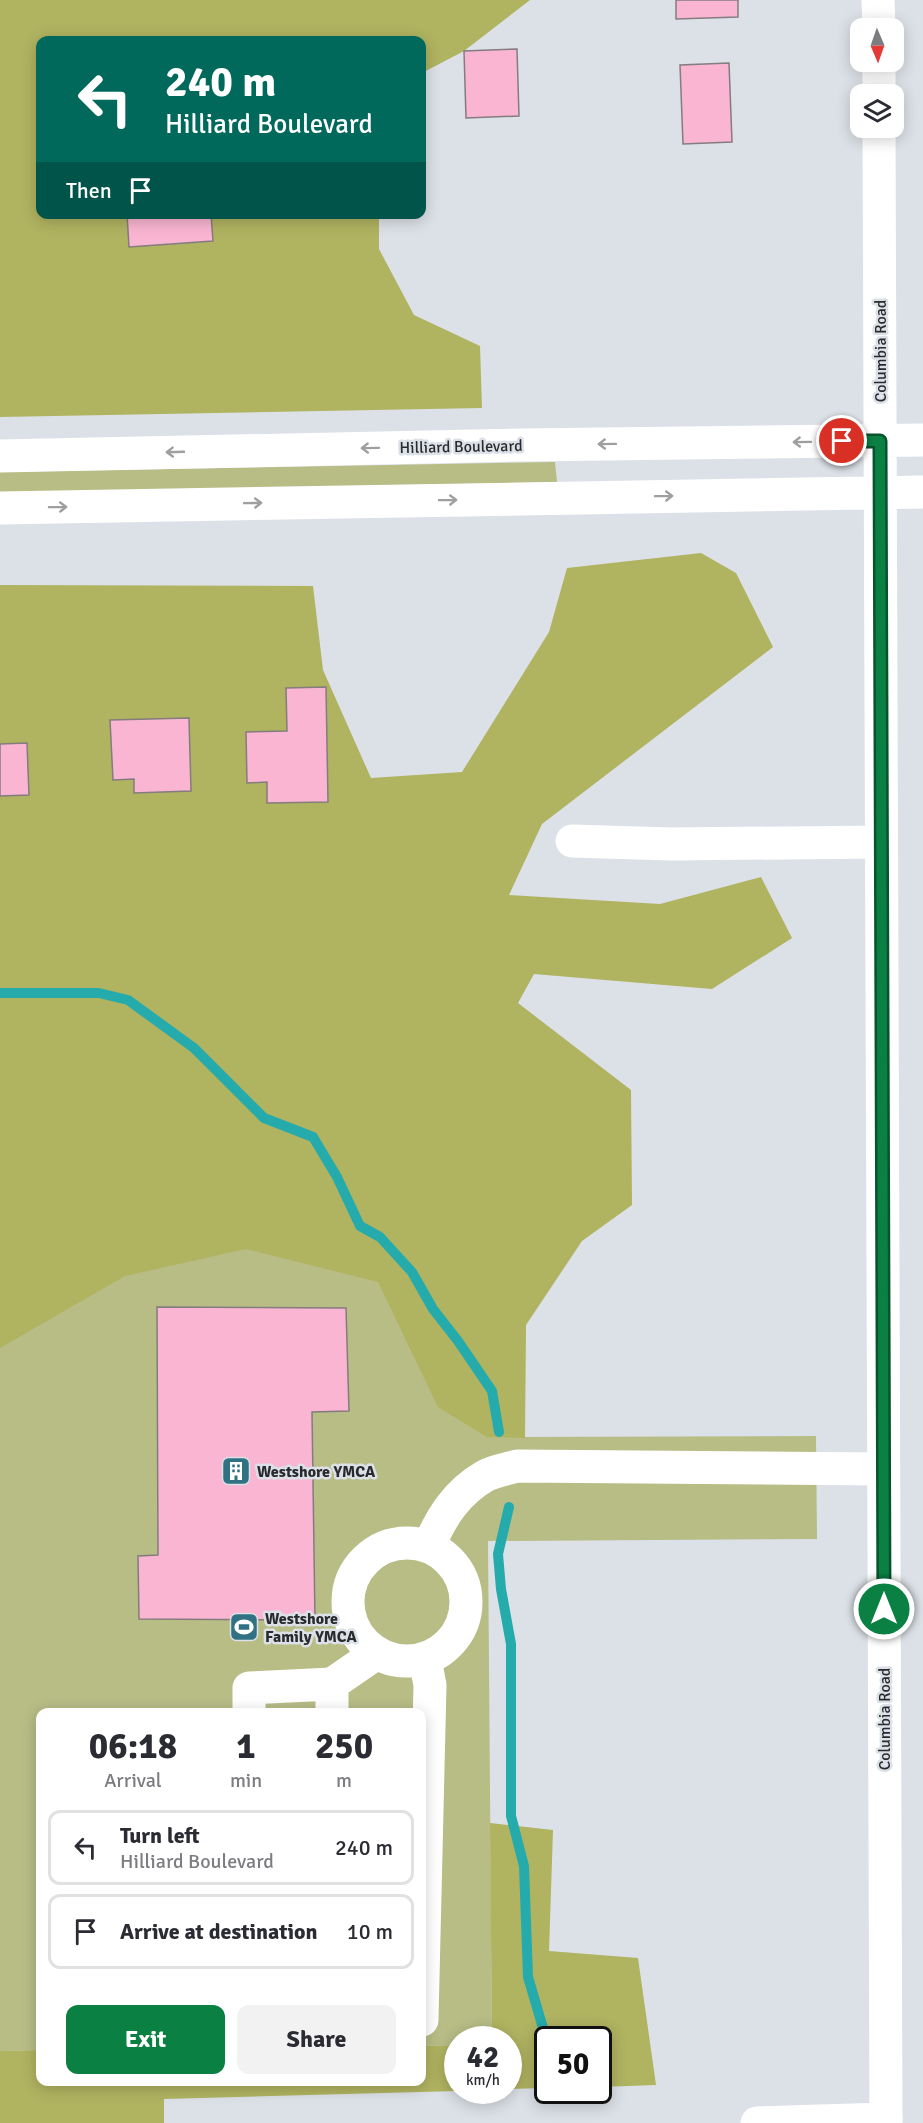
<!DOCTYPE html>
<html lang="en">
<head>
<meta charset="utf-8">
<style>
	body { margin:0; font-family:Signika,sans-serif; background:#f2f2f3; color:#2b2b33; height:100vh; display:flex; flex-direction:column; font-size:22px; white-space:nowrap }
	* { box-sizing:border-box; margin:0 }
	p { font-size:20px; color:#7c7c81 }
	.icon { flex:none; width:33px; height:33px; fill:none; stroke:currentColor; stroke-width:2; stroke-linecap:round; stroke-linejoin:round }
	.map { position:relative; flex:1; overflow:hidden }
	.sheet { position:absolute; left:36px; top:1708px; width:390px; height:378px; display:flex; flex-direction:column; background:#fff; border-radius:12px; box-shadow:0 3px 15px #0003 }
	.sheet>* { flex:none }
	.banner { position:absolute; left:36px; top:36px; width:390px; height:183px; border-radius:12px; box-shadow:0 3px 15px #0003; background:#00695c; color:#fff; overflow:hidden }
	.needle { width:39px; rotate:178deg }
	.tools { position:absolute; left:850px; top:18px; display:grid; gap:12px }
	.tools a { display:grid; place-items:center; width:54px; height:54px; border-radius:12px; background:#fff; box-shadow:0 3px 15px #0003; font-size:30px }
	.speed { position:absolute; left:444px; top:2026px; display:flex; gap:12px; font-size:30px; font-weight:700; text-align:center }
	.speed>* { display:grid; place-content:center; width:78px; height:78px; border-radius:50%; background:#fff; box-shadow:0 3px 15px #0003; line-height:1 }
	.speed small { font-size:15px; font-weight:400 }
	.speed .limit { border:3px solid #111; border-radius:9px; background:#fff; color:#111 }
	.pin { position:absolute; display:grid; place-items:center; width:51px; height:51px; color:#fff; margin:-26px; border:3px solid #fff; border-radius:50%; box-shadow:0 2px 6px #0007 }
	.me { position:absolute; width:66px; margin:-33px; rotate:0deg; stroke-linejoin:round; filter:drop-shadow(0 0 4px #0008) }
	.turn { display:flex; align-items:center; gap:21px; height:126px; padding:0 30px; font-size:27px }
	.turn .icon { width:78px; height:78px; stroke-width:2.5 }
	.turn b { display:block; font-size:42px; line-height:51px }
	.then { display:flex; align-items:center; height:57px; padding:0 30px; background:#0003; gap:12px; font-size:22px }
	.eta { display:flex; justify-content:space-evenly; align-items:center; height:102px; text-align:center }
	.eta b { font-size:36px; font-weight:700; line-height:42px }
	.button { display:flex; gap:12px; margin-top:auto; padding:12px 30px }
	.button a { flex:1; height:69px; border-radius:12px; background:#0b8043; color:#fff; font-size:24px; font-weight:700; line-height:69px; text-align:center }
	.button a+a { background:#f2f2f3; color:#2b2b33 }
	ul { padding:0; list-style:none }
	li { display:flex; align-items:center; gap:18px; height:75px; margin:0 12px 9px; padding:0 18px; border:3px solid #e1e1e2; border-radius:12px }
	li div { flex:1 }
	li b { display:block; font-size:22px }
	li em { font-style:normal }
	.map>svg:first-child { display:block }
</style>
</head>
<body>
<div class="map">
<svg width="923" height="2123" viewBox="0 0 923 2123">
	<rect width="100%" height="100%" fill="#dce1e7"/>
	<path fill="#b8bc85" d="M555,462L557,482L0,493V472Z
		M482,1071L487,1437L816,1436L817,1539L488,1541L492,2040H458L457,2045L422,2046V1713H40V2050L0,2051V1076Z"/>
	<path fill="#b0b360" d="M0,0H530L464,51L422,73V40H40V214L379,215V249L414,315L480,346L482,408L0,417Z
		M701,553L736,573L773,647L542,824L509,895L660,904L761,877L792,938L712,989L534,974L518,1003L631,1090L632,1205L582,1241L526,1325L525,1438L487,1437L438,1407L378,1282L246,1249L125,1276L0,1348V585L313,586L323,670L371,778L462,772L549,632L567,568Z
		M490,1823L553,1830L549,1951L638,1958L656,2085L599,2087L598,2040H548L547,2088L509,2089L508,2040H492Z
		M457,2045V2091L164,2099V2123H0V2051L40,2050V2082H422V2046Z"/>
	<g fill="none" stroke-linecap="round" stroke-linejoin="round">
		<path stroke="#26abac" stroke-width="10" d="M0,993H99L128,1000L194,1048L264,1118L313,1137L337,1177L360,1226L380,1237L412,1272L433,1309L458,1341L492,1391L499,1432
			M509,1507L498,1554L501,1589L511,1644V1816L524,1866L528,1977L543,2028L548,2059"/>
	</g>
	<path fill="#f9b5d1" stroke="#847c7f" stroke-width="1.5" d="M676,0H738V17L676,19Z
		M517,49L519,116L466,118L464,51Z
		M729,63L732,142L683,144L680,65Z
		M127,214H211L213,241L129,247Z
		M326,687L328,802L267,803V782L247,783L246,732L287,731L286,688Z
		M189,718L191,791L134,793V779L113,780L110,720Z
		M27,743L29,795L0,796V744Z
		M157,1307L346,1308L349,1411L312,1412L315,1620L139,1619L138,1556L158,1555Z"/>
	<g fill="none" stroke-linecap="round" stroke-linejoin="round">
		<path stroke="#fff" stroke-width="33" d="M572,841L671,844L881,842
			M348 1602a59 59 0 1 1 118 0a59 59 0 1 1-118 0Z
			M429,1546C441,1517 457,1492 485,1476C494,1471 507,1469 517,1466L883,1469
			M249,1713V1688L332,1684L377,1653
			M332,1713V1684
			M422,2020L430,1685L425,1659
			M757,2123L886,2119"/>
		<path stroke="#fff" stroke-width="33" d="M878,0L879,28
			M879,62V94
			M879,128L886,2123
			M0,456L524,445L923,440
			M0,508L923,492"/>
	</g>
	<defs><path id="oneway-shaft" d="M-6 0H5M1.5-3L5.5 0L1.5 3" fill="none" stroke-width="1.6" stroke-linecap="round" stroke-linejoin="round" transform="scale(1.5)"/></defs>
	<g stroke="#9f9fa0">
		<use href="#oneway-shaft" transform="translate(802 442) rotate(179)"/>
		<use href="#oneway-shaft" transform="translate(607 444) rotate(179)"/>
		<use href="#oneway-shaft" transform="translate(370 448) rotate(179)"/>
		<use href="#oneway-shaft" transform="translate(175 452) rotate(178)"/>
		<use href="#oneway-shaft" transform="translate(664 496) rotate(-1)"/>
		<use href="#oneway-shaft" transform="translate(448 500) rotate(-1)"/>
		<use href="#oneway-shaft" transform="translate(253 503) rotate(-1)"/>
		<use href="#oneway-shaft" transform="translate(58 507) rotate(-1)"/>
	</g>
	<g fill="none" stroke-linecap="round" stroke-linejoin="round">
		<g stroke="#07532c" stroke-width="15">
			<path id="route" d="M842,441H880L884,1609"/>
		</g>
		<use href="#route" stroke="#0b8043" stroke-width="10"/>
	</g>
	<defs>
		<g id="building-square" transform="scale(1.5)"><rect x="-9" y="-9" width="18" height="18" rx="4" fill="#307284" stroke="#dce1e7"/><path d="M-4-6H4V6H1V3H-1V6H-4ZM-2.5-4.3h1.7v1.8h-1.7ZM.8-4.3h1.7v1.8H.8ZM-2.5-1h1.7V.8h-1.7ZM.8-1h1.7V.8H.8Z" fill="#fff"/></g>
		<g id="stadium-square" transform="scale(1.5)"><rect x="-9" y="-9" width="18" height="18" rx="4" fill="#307284" stroke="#dce1e7"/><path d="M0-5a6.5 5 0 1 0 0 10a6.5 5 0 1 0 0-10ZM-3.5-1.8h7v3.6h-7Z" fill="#fff"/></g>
	</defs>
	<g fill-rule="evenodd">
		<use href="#building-square" x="236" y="1471"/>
		<use href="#stadium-square" x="244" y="1627"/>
	</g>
	<g text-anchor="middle" stroke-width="5" stroke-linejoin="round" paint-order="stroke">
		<g font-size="16" fill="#292a2d" stroke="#dce1e7">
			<text transform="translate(880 351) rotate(-90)" y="6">Columbia Road</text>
			<text transform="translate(461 446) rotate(-1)" y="6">Hilliard Boulevard</text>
			<text transform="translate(884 1719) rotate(-90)" y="6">Columbia Road</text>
		</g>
		<g font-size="16" font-weight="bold" fill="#292a2d" stroke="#dce1e7" text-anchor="start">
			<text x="257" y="1477">Westshore YMCA</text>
			<text x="265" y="1624">Westshore<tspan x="265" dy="18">Family YMCA</tspan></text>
		</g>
	</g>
</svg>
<div class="tools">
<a><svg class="needle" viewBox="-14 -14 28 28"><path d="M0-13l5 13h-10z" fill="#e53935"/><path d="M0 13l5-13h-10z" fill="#7c7c81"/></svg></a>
<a><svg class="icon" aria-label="layers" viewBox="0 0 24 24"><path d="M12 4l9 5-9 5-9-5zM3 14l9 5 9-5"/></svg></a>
</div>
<div class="speed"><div>42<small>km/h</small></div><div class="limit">50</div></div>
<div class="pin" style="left:842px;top:441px;background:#d93025"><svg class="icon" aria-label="arrive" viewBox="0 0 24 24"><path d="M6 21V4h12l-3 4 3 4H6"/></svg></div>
<svg class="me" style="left:884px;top:1609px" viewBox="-20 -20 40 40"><circle r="17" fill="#0b8043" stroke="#fff" stroke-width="3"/><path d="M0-11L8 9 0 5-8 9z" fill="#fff"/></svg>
<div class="banner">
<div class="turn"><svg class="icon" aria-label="left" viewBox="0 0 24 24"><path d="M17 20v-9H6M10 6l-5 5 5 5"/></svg><div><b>240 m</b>Hilliard Boulevard</div></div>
<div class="then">Then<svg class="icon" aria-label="arrive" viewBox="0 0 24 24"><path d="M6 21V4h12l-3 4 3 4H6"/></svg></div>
</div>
<section class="sheet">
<div class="eta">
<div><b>06:18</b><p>Arrival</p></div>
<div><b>1</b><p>min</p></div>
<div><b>250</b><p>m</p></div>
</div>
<ul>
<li><svg class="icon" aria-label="left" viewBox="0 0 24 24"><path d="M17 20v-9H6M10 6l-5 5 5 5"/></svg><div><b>Turn left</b><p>Hilliard Boulevard</p></div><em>240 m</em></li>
<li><svg class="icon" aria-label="arrive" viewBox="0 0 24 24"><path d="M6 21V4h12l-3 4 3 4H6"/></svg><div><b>Arrive at destination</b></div><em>10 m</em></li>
</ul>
<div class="button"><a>Exit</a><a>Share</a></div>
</section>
</div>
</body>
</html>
